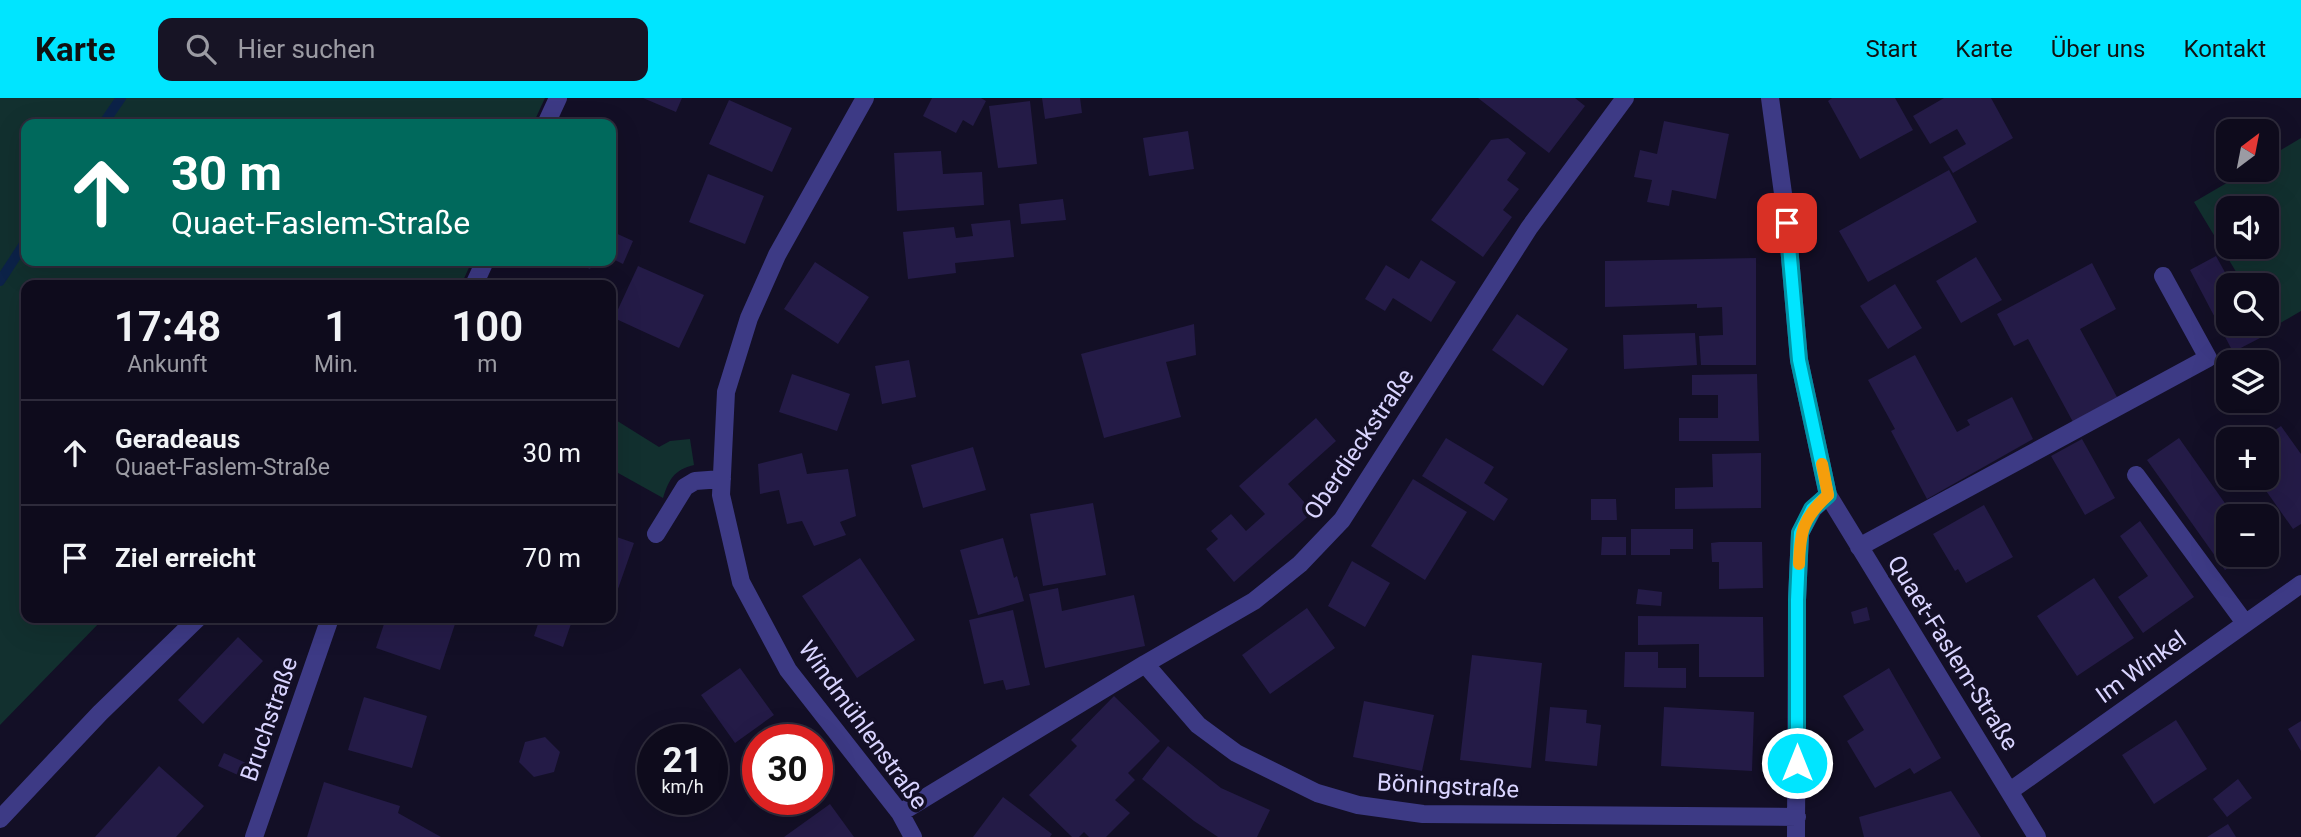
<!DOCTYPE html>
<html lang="de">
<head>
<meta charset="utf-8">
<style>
	body { margin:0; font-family:Roboto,sans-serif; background:#171425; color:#f1f3f6; height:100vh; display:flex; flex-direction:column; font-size:26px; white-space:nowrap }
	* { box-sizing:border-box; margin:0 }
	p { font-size:23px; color:#9b9ba3 }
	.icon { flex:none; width:38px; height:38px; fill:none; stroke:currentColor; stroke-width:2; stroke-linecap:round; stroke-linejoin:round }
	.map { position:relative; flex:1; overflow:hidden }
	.panel { position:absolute; left:21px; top:182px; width:595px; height:343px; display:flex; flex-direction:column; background:#0e0b1c; border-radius:14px; box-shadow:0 7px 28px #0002,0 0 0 2px #2e2b3b }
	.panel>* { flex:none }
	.top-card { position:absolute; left:21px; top:21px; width:595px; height:147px; border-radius:14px; box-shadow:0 7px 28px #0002,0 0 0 2px #2e2b3b; background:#00695c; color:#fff; overflow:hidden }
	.needle { width:46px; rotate:32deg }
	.controls { position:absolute; left:2216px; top:21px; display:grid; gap:14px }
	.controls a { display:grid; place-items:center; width:63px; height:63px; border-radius:14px; background:#0e0b1c; box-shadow:0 7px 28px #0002,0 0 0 2px #2e2b3b; font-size:35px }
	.speed { position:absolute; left:637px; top:626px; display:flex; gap:14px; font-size:35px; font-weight:700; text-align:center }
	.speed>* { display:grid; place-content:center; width:91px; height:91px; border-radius:50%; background:#0e0b1c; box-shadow:0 7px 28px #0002,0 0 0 2px #2e2b3b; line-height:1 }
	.speed small { font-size:18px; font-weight:400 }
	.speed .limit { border:10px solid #d22; background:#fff; color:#111 }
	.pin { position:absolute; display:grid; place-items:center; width:60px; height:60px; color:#fff; margin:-30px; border-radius:14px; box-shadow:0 4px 10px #0006 }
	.me { position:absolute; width:77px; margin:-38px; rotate:0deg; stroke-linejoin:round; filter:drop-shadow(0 0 5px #0008) }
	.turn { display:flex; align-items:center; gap:24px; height:147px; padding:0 35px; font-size:32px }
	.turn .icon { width:91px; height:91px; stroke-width:2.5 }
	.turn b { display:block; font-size:49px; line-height:60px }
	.eta { display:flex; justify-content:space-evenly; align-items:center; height:119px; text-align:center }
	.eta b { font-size:42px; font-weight:600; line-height:49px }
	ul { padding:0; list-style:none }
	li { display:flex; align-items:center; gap:21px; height:105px; padding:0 35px; border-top:2px solid #2e2b3b }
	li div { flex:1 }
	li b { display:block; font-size:26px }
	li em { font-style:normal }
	header { display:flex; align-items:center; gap:42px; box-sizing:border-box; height:98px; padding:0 35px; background:#00e5ff; color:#111 }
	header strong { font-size:33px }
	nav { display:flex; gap:38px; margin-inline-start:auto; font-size:24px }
	.search { width:490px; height:63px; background:#171425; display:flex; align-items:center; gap:18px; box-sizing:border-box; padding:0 24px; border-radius:14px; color:#9b9ba3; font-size:26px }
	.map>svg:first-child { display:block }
</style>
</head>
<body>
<header>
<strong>Karte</strong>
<div class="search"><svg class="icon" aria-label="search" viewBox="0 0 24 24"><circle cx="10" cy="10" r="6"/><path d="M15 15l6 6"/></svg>Hier suchen</div>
<nav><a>Start</a><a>Karte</a><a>Über uns</a><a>Kontakt</a></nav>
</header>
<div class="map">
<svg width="2301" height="739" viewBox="0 0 2301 739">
	<rect width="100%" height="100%" fill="#130f26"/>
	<path fill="#12302f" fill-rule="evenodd" d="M0,0H545L533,26H26V163H472L461,187H26V520H104L0,627Z
		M2301,40V213L2270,231L2266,224V187H2244L2194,104L2249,72H2266V61ZM2228,110H2266V149H2228Z
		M611,319L659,349L670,343L690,341L694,367C674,372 669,381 663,400L611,371Z"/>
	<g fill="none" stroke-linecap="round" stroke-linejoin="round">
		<path stroke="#0c2248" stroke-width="10" d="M103,26L121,0
			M0,183L26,143"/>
	</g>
	<path fill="#241b47" d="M643,0H682L676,14Z
		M932,0H981L986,3L973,28L963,22L956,35L923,18Z
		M1042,0H1080L1082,15L1045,21Z
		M1478,0H1575L1585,8L1549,55Z
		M1832,0H1895L1913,32L1860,61L1828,3Z
		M1944,0H1991L2013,40L1953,75L1943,59L1966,46L1957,31L1930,46L1913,18Z
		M729,2L792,30L772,74L709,46Z
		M1030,3L1037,66L998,70L989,8Z
		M1664,23L1729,36L1716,101L1672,92L1669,108L1647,104L1652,82L1634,79L1640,52L1657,56Z
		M1188,33L1194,71L1149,78L1143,40Z
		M1508,40L1526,55L1507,82L1519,91L1503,112L1512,119L1483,159L1431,122L1491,42Z
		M941,53L943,76L982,74L984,107L897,113L894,55Z
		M1949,72L1977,124L1868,184L1839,133Z
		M708,76L764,98L745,146L689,124Z
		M1063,101L1066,122L1021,126L1019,106Z
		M1010,122L1014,159L955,165L956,175L908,181L903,134L954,129L956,140L973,138L971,126Z
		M611,133L633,143L623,166L611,160Z
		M2216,158L2232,187H2228V226H2253L2260,240L2233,254L2190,172Z
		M1976,159L2002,202L1961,225L1936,183Z
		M1756,160V267H1701L1699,238L1723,237L1722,209L1697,210V206L1605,209V163Z
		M1421,162L1456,184L1431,224L1393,200L1385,213L1365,201L1386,167L1409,181Z
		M573,163H594L590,171Z
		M815,164L869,199L838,246L784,211Z
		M2092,165L2116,211L2080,231L2117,299L2073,324L2028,241L2014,248L1997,216Z
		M638,168L704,197L679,250L614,220Z
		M1895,186L1922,230L1888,251L1860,208Z
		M1517,216L1568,251L1543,288L1492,252Z
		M1194,226L1196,257L1166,264L1181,319L1104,340L1081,256Z
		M1695,235L1697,267L1624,271L1623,237Z
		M1915,257L1957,334L1970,327L1967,322L2012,299L2033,341L1927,401L1891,333L1895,331L1868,282Z
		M909,262L916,299L882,306L875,268Z
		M792,276L850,296L837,333L779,314Z
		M1757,276L1759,343H1679V320H1718V297H1692V277Z
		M1316,320L1336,343L1288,386L1313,414L1234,484L1206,451L1218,441L1211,433L1231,416L1246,433L1265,416L1239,388Z
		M2281,328L2301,356V426L2293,431L2257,380H2266V341H2262Z
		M1446,340L1494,369L1484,385L1508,401L1494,423L1422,378Z
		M2179,340L2234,418H2228V457H2247L2225,472L2147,362Z
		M2082,341L2115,400L2085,417L2051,358Z
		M973,349L986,392L923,410L911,367Z
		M802,355L807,376L848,371L856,418L840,424L846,437L814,448L802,423L787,426L779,392L760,396L758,366Z
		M1761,355V410L1675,411V390L1713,389L1712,356Z
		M1413,381L1467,414L1425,482L1371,448Z
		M1591,401H1616L1617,422H1591Z
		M1093,405L1106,477L1043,488L1030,416Z
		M1984,407L2013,459L1966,485L1958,471L1955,473L1933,436Z
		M2140,423L2194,499L2143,535L2118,499L2148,478L2120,438Z
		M1631,431H1693V451H1670V457H1631Z
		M611,437L634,445L611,511Z
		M1602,439H1626V457H1601Z
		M1003,440L1014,480L1017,478L1024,503L978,517L960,452Z
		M1719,444H1762L1763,490L1719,491V464H1712L1711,445Z
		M860,460L915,542L857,580L802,498Z
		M1352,463L1390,485L1365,529L1328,508Z
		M2094,480L2134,540L2077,578L2037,518Z
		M1058,490L1062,513L1134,497L1145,548L1045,570L1029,496Z
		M1638,491L1662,494L1661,508L1636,506Z
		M1867,509L1870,522L1854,526L1851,514Z
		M1307,510L1335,550L1270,596L1242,557Z
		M1013,512L1030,587L1006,592L1003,582L984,586L969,522Z
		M1638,518L1763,519L1764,579H1699V546L1638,547Z
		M386,520H435L455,526L440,572L376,550Z
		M540,520H573L563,549L534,538Z
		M238,539L263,563L203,626L178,602Z
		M1625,554H1658V570H1686V590L1624,589Z
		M1472,557L1542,565L1531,670L1460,662Z
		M740,570L774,617L735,645L701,597Z
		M1889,570L1941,660L1914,676L1910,670L1875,690L1847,643L1864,632L1843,598Z
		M1114,598L1160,643L1128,675L1135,682L1115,702L1130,715L1106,739H1089L1084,734L1079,739H1072L1029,697L1077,648L1071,642Z
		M364,599L427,618L412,670L348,652Z
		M1364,603L1434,617L1422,673L1353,659Z
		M1550,609L1587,612L1586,625L1601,627L1597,668L1545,663Z
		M1664,609L1754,614L1752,673L1661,668Z
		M2176,622L2207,671L2154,706L2122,657Z
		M2301,623V653L2288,631Z
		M545,639L560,654L554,674L534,679L519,664L525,644Z
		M1168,648L1221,690L1270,712L1257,739H1218L1194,723L1142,681Z
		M224,655L246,665L240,678L218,668Z
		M159,668L204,708L176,739H95Z
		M2238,681L2252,700L2227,719L2213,701Z
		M324,684L400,708L398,715L441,739H307Z
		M1951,693L1981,739H1864L1859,719Z
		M1003,699L1052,736L1050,739H973Z
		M830,706L854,739H784Z
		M2228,726L2236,739H2207Z"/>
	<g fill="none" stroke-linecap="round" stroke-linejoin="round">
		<path stroke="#3d3a85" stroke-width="18" d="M865,0L777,157L749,220L726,294L721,397L741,484L788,572L900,715L913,739
			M1770,0L1787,125L1799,262L1828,397L2037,739
			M546,26L558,0
			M474,187L485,163
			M2136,377L2245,525
			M656,436L685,389L695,383L722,381
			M1859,449L2208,260L2163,178
			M1145,566L1198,627L1236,655L1317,695L1358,707L1423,716L1797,719
			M2010,693L2301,486
			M900,715L1145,566L1254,503L1300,466L1342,422L1529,130L1625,0
			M0,721L100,615L198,520
			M254,739L330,520
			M1796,739L1797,502L1800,435L1813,411L1828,397"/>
	</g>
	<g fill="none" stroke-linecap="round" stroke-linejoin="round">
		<g stroke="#0095a6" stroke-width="18">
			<path id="route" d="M1787,125L1799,262L1828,397L1812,411L1800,435L1797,502V665"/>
		</g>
		<use href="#route" stroke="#00e5ff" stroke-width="12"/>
		<path stroke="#f59e0b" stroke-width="12" d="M1799,466C1800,433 1803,420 1828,397L1822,366"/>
	</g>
	<g text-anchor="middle" stroke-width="7" stroke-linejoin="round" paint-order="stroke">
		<g font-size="24" fill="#d9d4ff" stroke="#130f26">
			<text transform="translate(1359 346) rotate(-56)" y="8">Oberdieckstraße</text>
			<text transform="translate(1953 555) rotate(58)" y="8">Quaet-Faslem-Straße</text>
			<text transform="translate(2141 569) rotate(-36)" y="8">Im Winkel</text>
			<text transform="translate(269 621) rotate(-71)" y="8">Bruchstraße</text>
			<text transform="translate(863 627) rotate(54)" y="8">Windmühlenstraße</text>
			<text transform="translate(1448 688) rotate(3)" y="8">Böningstraße</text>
		</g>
	</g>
</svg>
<div class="controls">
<a><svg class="needle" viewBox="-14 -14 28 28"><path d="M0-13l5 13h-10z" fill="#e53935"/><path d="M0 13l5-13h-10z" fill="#9b9ba3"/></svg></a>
<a><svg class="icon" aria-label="sound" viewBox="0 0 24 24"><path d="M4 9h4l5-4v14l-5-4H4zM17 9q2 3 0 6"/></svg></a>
<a><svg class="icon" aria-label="search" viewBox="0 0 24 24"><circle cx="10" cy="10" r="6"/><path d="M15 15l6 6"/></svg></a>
<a><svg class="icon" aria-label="layers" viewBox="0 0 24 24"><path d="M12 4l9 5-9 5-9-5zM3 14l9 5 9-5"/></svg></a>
<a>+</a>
<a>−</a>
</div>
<div class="speed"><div>21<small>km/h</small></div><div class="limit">30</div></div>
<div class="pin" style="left:1787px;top:125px;background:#d93025"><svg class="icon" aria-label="arrive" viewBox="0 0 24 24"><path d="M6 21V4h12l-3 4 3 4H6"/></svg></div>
<svg class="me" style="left:1797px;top:665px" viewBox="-20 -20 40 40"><circle r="17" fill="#00e5ff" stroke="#fff" stroke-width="3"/><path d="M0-11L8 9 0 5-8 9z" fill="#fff"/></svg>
<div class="top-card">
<div class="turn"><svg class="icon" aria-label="ahead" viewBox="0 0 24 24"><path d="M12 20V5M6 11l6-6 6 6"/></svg><div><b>30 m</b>Quaet-Faslem-Straße</div></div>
</div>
<section class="panel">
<div class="eta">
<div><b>17:48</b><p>Ankunft</p></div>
<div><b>1</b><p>Min.</p></div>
<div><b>100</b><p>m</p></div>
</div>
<ul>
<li><svg class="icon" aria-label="ahead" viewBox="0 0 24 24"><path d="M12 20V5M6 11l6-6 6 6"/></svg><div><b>Geradeaus</b><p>Quaet-Faslem-Straße</p></div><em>30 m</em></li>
<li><svg class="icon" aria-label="arrive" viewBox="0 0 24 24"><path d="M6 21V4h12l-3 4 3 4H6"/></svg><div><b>Ziel erreicht</b></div><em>70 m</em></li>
</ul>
</section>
</div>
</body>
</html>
